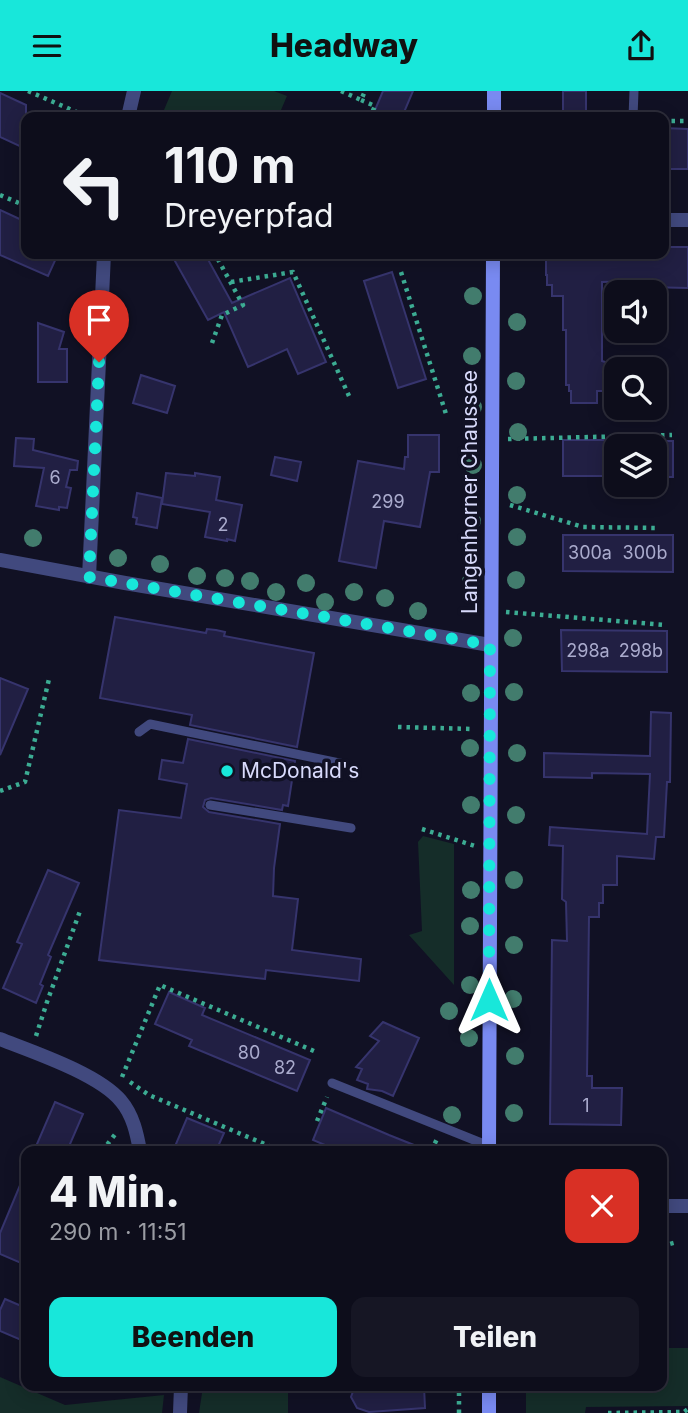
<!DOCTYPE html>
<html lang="de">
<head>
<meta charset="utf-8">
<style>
	body { margin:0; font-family:Inter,sans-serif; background:#161624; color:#f1f3f6; height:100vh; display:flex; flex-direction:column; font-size:26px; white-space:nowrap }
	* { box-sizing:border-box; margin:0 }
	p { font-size:23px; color:#9a9ca3 }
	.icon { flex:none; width:38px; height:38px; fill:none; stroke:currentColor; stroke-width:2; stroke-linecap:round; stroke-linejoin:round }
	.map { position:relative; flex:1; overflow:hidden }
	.side { position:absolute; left:21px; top:1055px; width:646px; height:245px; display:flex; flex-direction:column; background:#0d0d1b; border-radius:14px; box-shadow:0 4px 18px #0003,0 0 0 2px #2d2d3a }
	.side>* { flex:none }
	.top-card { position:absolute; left:21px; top:21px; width:648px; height:147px; border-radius:14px; box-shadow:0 4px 18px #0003,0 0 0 2px #2d2d3a; background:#0d0d1b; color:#f1f3f6; overflow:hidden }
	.buttons { position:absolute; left:604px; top:189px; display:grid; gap:14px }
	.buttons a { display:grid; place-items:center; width:63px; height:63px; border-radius:14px; background:#0d0d1b; box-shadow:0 4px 18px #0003,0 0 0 2px #2d2d3a; font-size:35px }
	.pin { position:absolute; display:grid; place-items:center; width:60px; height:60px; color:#fff; margin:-72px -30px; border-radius:50% 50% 50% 0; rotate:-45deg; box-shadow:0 0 7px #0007 }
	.pin .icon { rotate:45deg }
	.me { position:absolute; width:77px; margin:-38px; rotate:0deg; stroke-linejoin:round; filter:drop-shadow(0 0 5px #0008) }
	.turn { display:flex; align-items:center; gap:24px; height:147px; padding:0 28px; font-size:32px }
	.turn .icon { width:91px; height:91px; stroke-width:2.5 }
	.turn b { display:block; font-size:49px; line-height:60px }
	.round { display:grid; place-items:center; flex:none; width:74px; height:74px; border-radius:14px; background:#161624 }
	.headline { display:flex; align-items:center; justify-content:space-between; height:119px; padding:0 28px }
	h1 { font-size:42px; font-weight:800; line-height:52px }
	.button { display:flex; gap:14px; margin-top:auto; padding:14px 28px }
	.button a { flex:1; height:80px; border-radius:14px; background:#18e7da; color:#111; font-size:28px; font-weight:800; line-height:80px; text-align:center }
	.button a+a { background:#161624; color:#f1f3f6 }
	header { display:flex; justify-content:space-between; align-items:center; height:91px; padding:0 28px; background:#18e7da; color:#111; font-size:32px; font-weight:800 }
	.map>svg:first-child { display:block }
</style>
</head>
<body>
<header><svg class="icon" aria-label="menu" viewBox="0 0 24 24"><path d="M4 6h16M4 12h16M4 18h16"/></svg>Headway<svg class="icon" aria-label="share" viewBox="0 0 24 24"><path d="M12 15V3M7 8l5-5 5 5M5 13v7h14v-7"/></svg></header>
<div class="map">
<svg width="688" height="1322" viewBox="0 0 688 1322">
	<rect width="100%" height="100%" fill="#111124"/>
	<path fill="#152d29" d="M172,0H274L287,5L278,26H161Z
		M423,745L454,753V894L409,844L422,840L418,751Z
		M662,1257H688V1315L586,1316L585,1322H526V1295H662Z
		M0,1286L65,1314L164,1304L162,1322H0Z
		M259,1295H288V1322H199L202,1302Z"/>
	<path fill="#211f43" stroke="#36346d" stroke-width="2" d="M383,0H413L402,26H372Z
		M563,0H586V26H563Z
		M0,2L26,14V58L0,46Z
		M663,37L688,38V78H663Z
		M0,119L26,131V163H58L48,185L0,164Z
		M663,156H688V197L646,196V190L602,191V270L605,271V300H597V312H571V300H569V294H566V239H563V205H552V194H547V184H546V165H609V163H663Z
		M171,163H205L232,212L290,187L326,271L298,283L287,258L248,276L224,221L208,229Z
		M392,181L426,288L398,297L364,190Z
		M38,232L64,241L59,258H67V291H38Z
		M141,284L175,295L167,322L133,312Z
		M408,344H439V381H430L420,436L384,430L376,477L339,470L358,370L404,378L405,366H408Z
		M16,347L34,348L33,359L78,370L77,379H70L66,396L71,397L67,417L59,416V419L36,415L44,377L14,375Z
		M563,349H616V385H563Z
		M654,350H673V386H654Z
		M275,366L301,371L297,390L271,384Z
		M166,382L195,385V382L220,386L216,409L242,414L235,450L227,448V450L205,446L210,421L162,413Z
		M137,402L162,407L157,437L136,433L137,427L133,426Z
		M563,444H673V481L563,480Z
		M115,526L206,542L207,538L216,539L225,541L224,545L314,562L297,656L190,634L192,624L100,607Z
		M561,539L667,540V581L562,580Z
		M0,587L28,598L0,664Z
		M651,621L671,622L670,691H667L664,746H656L654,768L617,765V794H603V812H599V826H589L587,985H592V997H622L621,1034L550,1033L552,849L567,850L566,811L562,808L563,755L549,754L550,736L647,743L650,683L592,682V687L544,686V662L650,665Z
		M188,648L295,670L288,715L283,714L282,719L211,707L205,709L203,716L209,721L280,733L274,777L273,805L298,808L292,859L361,868L359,890L266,879L265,888L99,869L119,719L181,727L187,693L159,688L162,669L183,672Z
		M48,779L79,792L48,864L51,866L40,893L43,895L36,912L3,897L22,853L17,851Z
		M169,901L205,917L202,924L310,969L297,1000L189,955L192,949L155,933Z
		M383,931L419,947L393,1005L382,1000L367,998L368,993L357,989L362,978L356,976L379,950L370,945Z
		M55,1011L83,1023L67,1060H34Z
		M326,1017L389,1044L429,1060H339L313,1049Z
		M187,1027L224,1042L216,1060H173Z
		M26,1080V1158L21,1172L0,1163V1142Z
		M5,1208L26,1217V1251L0,1240V1219Z
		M355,1295H424L425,1317L369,1321L357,1317L351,1306Z"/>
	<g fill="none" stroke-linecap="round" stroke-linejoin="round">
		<path stroke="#3cac93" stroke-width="4.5" stroke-dasharray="3.5 5" stroke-linecap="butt" d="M28,0L88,26
			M341,0L361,9L365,0
			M361,9L375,15L370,26
			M663,30H688
			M0,104L26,115
			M401,181L446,323
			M231,191L293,181L349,305
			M212,252L222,224L243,214L215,163
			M508,348L672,344
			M510,414L583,436L659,437
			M506,521L666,534
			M398,636L474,638
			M0,700L25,691L49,588
			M422,738L475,755
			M36,945L47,911L80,820
			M122,986L160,894L314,960
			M130,991L149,1004L281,1060
			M317,1030L327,1006
			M102,1060L117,1041
			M431,1060L437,1048
			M662,1155L677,1151
			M459,1322V1295
			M608,1322L684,1321L688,1318"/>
		<path stroke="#41497e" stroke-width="9" d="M633,26L634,0
			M139,641L150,633L344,673
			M210,714L351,737
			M332,992L489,1055"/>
		<path stroke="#41497e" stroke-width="14" d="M128,26L134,0
			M663,129H688
			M0,469L125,492L490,554
			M89,486L104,163
			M0,948C33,961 99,983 121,1010C133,1024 137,1043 140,1060
			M662,1115H688
			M180,1322L181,1295"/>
		<path stroke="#798af1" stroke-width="14" d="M494,26V0
			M489,1060L493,163
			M489,1322V1295"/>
	</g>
	<g fill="#427c6d">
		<circle cx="473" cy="205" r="9"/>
		<circle cx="517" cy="231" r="9"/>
		<circle cx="472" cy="265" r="9"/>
		<circle cx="516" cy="290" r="9"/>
		<circle cx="473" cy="316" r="9"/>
		<circle cx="518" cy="341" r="9"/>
		<circle cx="473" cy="374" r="9"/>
		<circle cx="517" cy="404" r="9"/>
		<circle cx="472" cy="430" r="9"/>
		<circle cx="517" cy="446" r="9"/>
		<circle cx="33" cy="447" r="9"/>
		<circle cx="118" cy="467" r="9"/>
		<circle cx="160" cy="473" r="9"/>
		<circle cx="197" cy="485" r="9"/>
		<circle cx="225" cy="487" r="9"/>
		<circle cx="516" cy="489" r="9"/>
		<circle cx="250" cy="490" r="9"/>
		<circle cx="471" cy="490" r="9"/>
		<circle cx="306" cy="492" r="9"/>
		<circle cx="276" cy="501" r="9"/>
		<circle cx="354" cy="501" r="9"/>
		<circle cx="385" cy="507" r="9"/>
		<circle cx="325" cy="511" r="9"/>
		<circle cx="418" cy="520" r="9"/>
		<circle cx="513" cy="547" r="9"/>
		<circle cx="514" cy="601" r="9"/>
		<circle cx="471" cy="602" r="9"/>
		<circle cx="470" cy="657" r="9"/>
		<circle cx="517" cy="662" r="9"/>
		<circle cx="471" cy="714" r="9"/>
		<circle cx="516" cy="724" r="9"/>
		<circle cx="514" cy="789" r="9"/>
		<circle cx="471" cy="799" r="9"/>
		<circle cx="470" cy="835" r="9"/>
		<circle cx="514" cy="854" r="9"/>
		<circle cx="470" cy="894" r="9"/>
		<circle cx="513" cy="908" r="9"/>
		<circle cx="449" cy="920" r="9"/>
		<circle cx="469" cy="947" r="9"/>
		<circle cx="515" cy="965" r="9"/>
		<circle cx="514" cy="1022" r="9"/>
		<circle cx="452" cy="1024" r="9"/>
	</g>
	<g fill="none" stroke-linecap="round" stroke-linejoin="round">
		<path stroke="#18e7da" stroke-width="12" stroke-dasharray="0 21.6" d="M99,271L89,486L490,554L489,909"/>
	</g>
	<circle fill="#18e7da" stroke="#111124" stroke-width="2.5" cx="227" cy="680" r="7"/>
	<g text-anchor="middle" stroke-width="7" stroke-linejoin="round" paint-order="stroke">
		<g font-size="18" fill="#aaabcd">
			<text x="55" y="393">6</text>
			<text x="388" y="417">299</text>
			<text x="223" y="440">2</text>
			<text x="590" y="468">300a</text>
			<text x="645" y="468">300b</text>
			<text x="588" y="566">298a</text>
			<text x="641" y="566">298b</text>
			<text x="249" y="968">80</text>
			<text x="285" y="983">82</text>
			<text x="586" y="1021">1</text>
		</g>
		<g font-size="21" fill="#d8dafb" stroke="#111124">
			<text transform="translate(470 401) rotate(-90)" y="7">Langenhorner Chaussee</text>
		</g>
		<g font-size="21" fill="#d8dafb" stroke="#111124" text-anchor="start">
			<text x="241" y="687">McDonald's</text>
		</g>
	</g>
</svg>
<div class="buttons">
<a><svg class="icon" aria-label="sound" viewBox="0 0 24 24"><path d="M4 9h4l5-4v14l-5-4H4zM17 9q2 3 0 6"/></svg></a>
<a><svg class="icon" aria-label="search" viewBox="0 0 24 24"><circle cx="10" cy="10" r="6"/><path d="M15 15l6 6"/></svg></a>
<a><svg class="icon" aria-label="layers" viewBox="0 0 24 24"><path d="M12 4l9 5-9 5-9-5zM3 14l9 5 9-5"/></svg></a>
</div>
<div class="pin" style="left:99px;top:271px;background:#d93025"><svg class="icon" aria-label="arrive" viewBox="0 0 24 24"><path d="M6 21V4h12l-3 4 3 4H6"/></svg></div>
<svg class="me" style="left:489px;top:909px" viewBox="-20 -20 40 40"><path d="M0-17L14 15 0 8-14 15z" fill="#18e7da" stroke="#fff" stroke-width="4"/></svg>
<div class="top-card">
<div class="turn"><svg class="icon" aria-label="left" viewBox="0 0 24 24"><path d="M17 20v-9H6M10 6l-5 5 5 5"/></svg><div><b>110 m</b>Dreyerpfad</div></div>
</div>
<section class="side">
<div class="headline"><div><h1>4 Min.</h1><p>290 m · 11:51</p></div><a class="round" style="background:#d93025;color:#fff"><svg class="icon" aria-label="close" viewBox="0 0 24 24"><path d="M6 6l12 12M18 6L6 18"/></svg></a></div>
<div class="button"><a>Beenden</a><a>Teilen</a></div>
</section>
</div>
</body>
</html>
